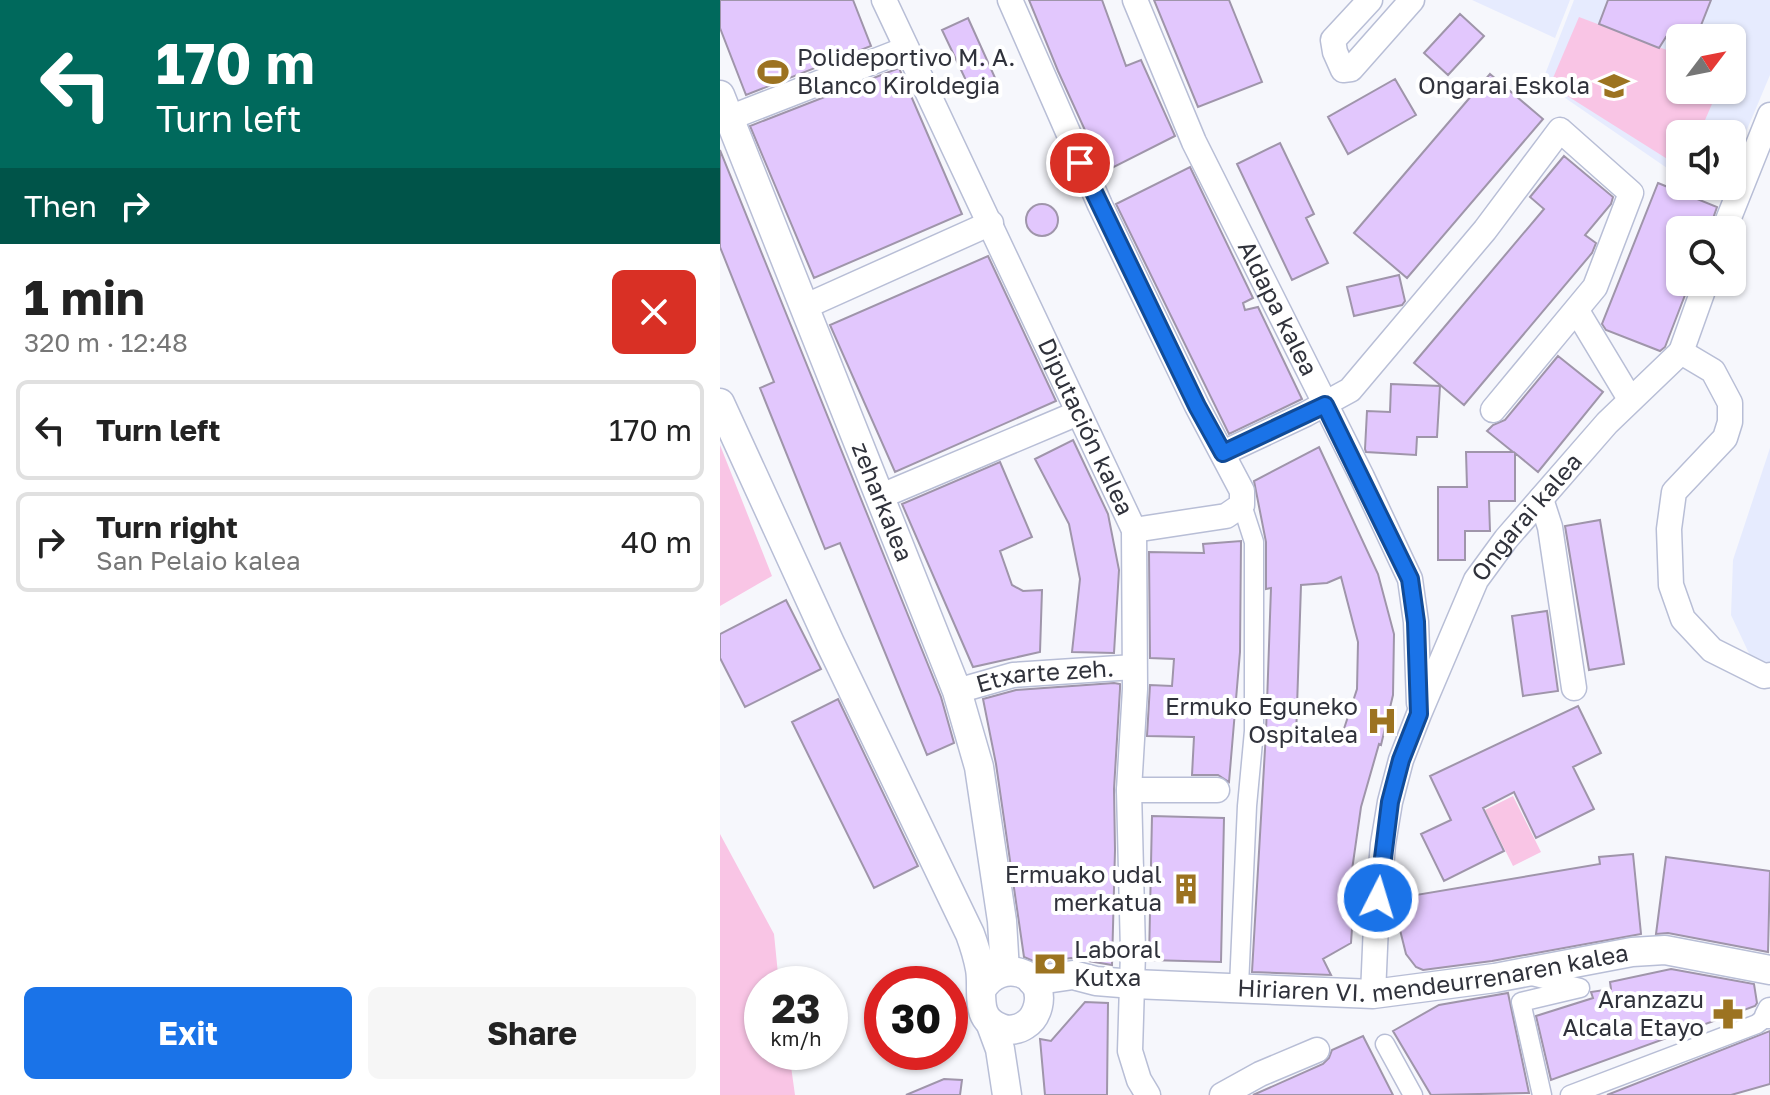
<!DOCTYPE html>
<html lang="en">
<head>
<meta charset="utf-8">
<style>
	body { margin:0; font-family:"Golos Text",sans-serif; background:#f6f6f6; color:#222; height:100vh; display:flex; flex-direction:column; font-size:30px; white-space:nowrap }
	* { box-sizing:border-box; margin:0 }
	p { font-size:26px; color:#767676 }
	.icon { flex:none; width:44px; height:44px; fill:none; stroke:currentColor; stroke-width:2; stroke-linecap:round; stroke-linejoin:round }
	.map { position:relative; flex:1; overflow:hidden }
	.details { display:flex; flex-direction:column; background:#fff; width:720px }
	.details>* { flex:none }
	.guide { background:#00695c; color:#fff; overflow:hidden }
	.needle { width:52px; rotate:58deg }
	.tools { position:absolute; left:946px; top:24px; display:grid; gap:16px }
	.tools a { display:grid; place-items:center; width:80px; height:80px; border-radius:12px; background:#fff; box-shadow:0 2px 6px #0004; font-size:40px }
	.speed { position:absolute; left:24px; top:966px; display:flex; gap:16px; font-size:40px; font-weight:700; text-align:center }
	.speed>* { display:grid; place-content:center; width:104px; height:104px; border-radius:50%; background:#fff; box-shadow:0 2px 6px #0004; line-height:1 }
	.speed small { font-size:20px; font-weight:400 }
	.speed .limit { border:12px solid #d22; background:#fff; color:#111 }
	.pin { position:absolute; display:grid; place-items:center; width:68px; height:68px; color:#fff; margin:-34px; border:4px solid #fff; border-radius:50%; box-shadow:0 2px 8px #0007 }
	.me { position:absolute; width:88px; margin:-44px; rotate:5deg; stroke-linejoin:round; filter:drop-shadow(0 0 6px #0008) }
	.turn { display:flex; align-items:center; gap:28px; height:168px; padding:0 24px; font-size:36px }
	.turn .icon { width:104px; height:104px; stroke-width:2.5 }
	.turn b { display:block; font-size:56px; line-height:68px }
	.then { display:flex; align-items:center; height:76px; padding:0 24px; background:#0003; gap:16px; font-size:30px }
	.round { display:grid; place-items:center; flex:none; width:84px; height:84px; border-radius:12px; background:#f6f6f6 }
	.overview { display:flex; align-items:center; justify-content:space-between; height:136px; padding:0 24px }
	h1 { font-size:48px; font-weight:700; line-height:60px }
	.button { display:flex; gap:16px; margin-top:auto; padding:16px 24px }
	.button a { flex:1; height:92px; border-radius:12px; background:#1a73e8; color:#fff; font-size:32px; font-weight:700; line-height:92px; text-align:center }
	.button a+a { background:#f6f6f6; color:#222 }
	ul { padding:0; list-style:none }
	li { display:flex; align-items:center; gap:24px; height:100px; margin:0 16px 12px; padding:0 8px; border:4px solid #e0e0e0; border-radius:12px }
	li div { flex:1 }
	li b { display:block; font-size:30px }
	li em { font-style:normal }
	main { display:flex; flex:1; min-height:0 }
	.map>svg:first-child { display:block }
</style>
</head>
<body>
<main>
<section class="details">
<div class="guide">
<div class="turn"><svg class="icon" aria-label="left" viewBox="0 0 24 24"><path d="M17 20v-9H6M10 6l-5 5 5 5"/></svg><div><b>170 m</b>Turn left</div></div>
<div class="then">Then<svg class="icon" aria-label="right" viewBox="0 0 24 24"><path d="M7 20v-9h11M14 6l5 5-5 5"/></svg></div>
</div>
<div class="overview"><div><h1>1 min</h1><p>320 m · 12:48</p></div><a class="round" style="background:#d93025;color:#fff"><svg class="icon" aria-label="close" viewBox="0 0 24 24"><path d="M6 6l12 12M18 6L6 18"/></svg></a></div>
<ul>
<li><svg class="icon" aria-label="left" viewBox="0 0 24 24"><path d="M17 20v-9H6M10 6l-5 5 5 5"/></svg><div><b>Turn left</b></div><em>170 m</em></li>
<li><svg class="icon" aria-label="right" viewBox="0 0 24 24"><path d="M7 20v-9h11M14 6l5 5-5 5"/></svg><div><b>Turn right</b><p>San Pelaio kalea</p></div><em>40 m</em></li>
</ul>
<div class="button"><a>Exit</a><a>Share</a></div>
</section>
<div class="map">
<svg width="1050" height="1095" viewBox="0 0 1050 1095">
	<rect width="100%" height="100%" fill="#f6f7fc"/>
	<path fill="#e6ebfe" fill-rule="evenodd" d="M752,0H850L835,38Z
		M854,0H1050V75L1012,165V134H960V177L822,82ZM960,38H1012V90H960Z
		M1050,448V672L1033,662L1011,615L1013,560Z"/>
	<path fill="#f9c5e5" d="M859,17L960,55V90H998L979,134H960V167L830,85Z
		M0,445L52,576L0,606Z
		M793,796L821,852L793,866L765,810Z
		M0,834L54,934L59,984H42V1052H69L75,1095H0Z"/>
	<path fill="#e2c7fd" stroke="#9f95aa" stroke-width="2" fill-rule="evenodd" d="M0,0H133L151,46L26,95L0,28Z
		M309,0H382L406,66L421,60L455,136L384,172L338,71Z
		M434,0H509L542,82L478,107Z
		M888,0H991L976,38H960V42L946,37L939,48L879,24Z
		M740,14L764,36L728,75L704,53Z
		M248,18L276,80L251,91L222,30Z
		M179,68L242,214L94,278L30,126Z
		M770,74L823,119L687,278L634,233Z
		M675,79L696,115L628,154L608,117Z
		M560,143L594,214L586,218L608,263L572,280L517,164Z
		M0,150L221,697L234,743L207,755L120,543L105,549L40,388L54,382L0,247Z
		M844,156L893,197L891,204L865,235L876,243L872,253L744,405L694,363L824,209L810,197Z
		M470,167L533,298L523,303L525,310L538,307L582,399L509,434L396,204Z
		M938,183L997,207L989,230H960V282H970L945,347L940,351L886,330L882,324Z
		M306 220a16 16 0 1 1 32 0a16 16 0 1 1-32 0Z
		M268,256L336,401L175,472L110,325Z
		M679,275L685,301L682,305L634,316L627,287Z
		M838,356L883,392L818,472L795,453V501H769L770,531H745V560H718V487H747L746,452H793L767,431L773,425L785,420Z
		M671,384L720,386L717,437H697L696,455L646,452L645,449L647,411L670,412Z
		M353,440L388,514L399,570L394,653L352,652L360,579L349,524L315,459Z
		M599,447L658,574L674,634L673,695L661,745L659,744L641,807L630,884H635L631,943L603,959L611,975L532,972L546,732L551,588L546,589V542L534,481ZM621,577L638,642L637,689L619,744L576,738L581,585L607,583Z
		M280,462L312,537L280,551L292,585L303,591L322,590L320,652L253,667L182,504Z
		M880,520L904,664L869,670L845,526Z
		M521,541L520,652L509,782L498,775H472L474,737L427,736L430,685L452,686L454,659L430,658L429,552L484,553L483,544Z
		M66,600L101,669L25,707L0,658V634Z
		M827,611L838,691L803,696L792,616Z
		M394,683L400,684V689L394,789L395,850L392,965L351,958L318,963L304,957L276,764L263,699L296,690Z
		M118,699L198,866L154,888L72,722Z
		M858,706L881,753L853,767L874,809L816,838L794,792L763,808L784,851L724,881L701,834L731,820L710,776Z
		M432,816L504,818L501,962L429,960Z
		M913,854L921,934L772,961L703,970L696,967L686,954L680,930L684,897L880,864L879,857Z
		M946,857L1050,871L1048,952L948,933L936,934Z
		M951,969L1034,984L1037,1003L1035,1006L831,1080L816,1016L873,998L871,992L891,989L890,982Z
		M788,993L809,1093L711,1095L673,1031L719,1005Z
		M365,1002L388,1003L387,1095H325L320,1039L331,1041Z
		M1050,1031V1084L1011,1095H887Z
		M643,1036L673,1095H533L603,1064L609,1058L612,1050Z
		M224,1079L242,1080L240,1095H186Z"/>
	<g fill="none" stroke-linecap="round" stroke-linejoin="round">
		<g stroke="#b8bed6" stroke-width="21">
			<path id="pedestrian" d="M808,975L860,988L801,1002L822,1095
				M519,986L527,806L534,731V542L522,505
				M665,1044L693,1095
				M850,1095L1037,1024L1047,1016"/>
		</g>
		<g stroke="#b8bed6" stroke-width="27">
			<g id="minor">
				<path id="s1" d="M164,0L414,530L415,689L409,790L413,952L410,1051L419,1080L428,1095"/>
				<path d="M290,0L380,205L477,406L522,491V505L506,516L414,530"/>
				<path id="s2" d="M415,0L474,142L642,477L690,579L696,622L699,703"/>
				<path d="M650,0L613,40L615,52L623,70L631,69L692,0"/>
				<path d="M9,118L186,49"/>
				<path d="M1004,230L1050,115"/>
				<path d="M84,307L271,223"/>
				<path d="M857,311L910,399"/>
				<path d="M961,352L986,282"/>
				<path d="M503,453L586,414L630,390L765,230L840,130L911,193L875,287L773,410"/>
				<path d="M159,497L358,413"/>
				<path d="M821,499L830,527L854,688"/>
				<path id="s3" d="M237,691L293,675L414,667"/>
				<path d="M409,790H497"/>
				<path id="s4" d="M653,994L656,925L663,844L670,802L681,760L699,714L756,580L786,539L887,423L961,352L993,371L1010,403V422L1005,438L954,492L949,529L951,585L963,619L992,650L1044,676L1050,675"/>
				<path d="M1050,1010L1047,1016H1050"/>
				<path d="M502,1095L540,1074L597,1050"/>
			</g>
		</g>
		<g stroke="#b8bed6" stroke-width="31">
			<g id="tertiary">
				<path id="s5" d="M0,95L237,691L259,767L282,921L285,971"/>
				<path d="M0,403L110,643L250,934C254,945 258,958 260,969C264,991 253,1019 281,1028C288,1031 298,1030 305,1025C312,1021 316,1014 318,1006C326,971 280,958 262,989"/>
				<path id="s6" d="M312,981L353,975L376,981L413,984L653,994L775,978L912,952L945,950L1050,970"/>
				<path d="M270,1022L280,1049L287,1095"/>
			</g>
		</g>
		<use href="#pedestrian" stroke="#fff" stroke-width="18"/>
		<use href="#minor" stroke="#fff" stroke-width="24"/>
		<use href="#tertiary" stroke="#fff" stroke-width="28"/>
	</g>
	<g fill="none" stroke-linecap="round" stroke-linejoin="round">
		<g stroke="#114b97" stroke-width="20">
			<path id="route" d="M360,163L477,406L503,453L605,405L690,579L696,622L699,714L681,760L670,802L658,898"/>
		</g>
		<use href="#route" stroke="#1a73e8" stroke-width="14"/>
	</g>
	<defs>
		<g id="stadium-bare" transform="scale(2.4)"><path d="M0-5a6.5 5 0 1 0 0 10a6.5 5 0 1 0 0-10ZM-3.5-1.8h7v3.6h-7Z" fill="#9c7321" stroke="#fff" stroke-width="2.5" paint-order="stroke"/></g>
		<g id="school-bare" transform="scale(2.4)"><path d="M0-5L7-2L0 1L-7-2ZM-4 1L0 2.5L4 1V4Q0 6-4 4Z" fill="#9c7321" stroke="#fff" stroke-width="2.5" paint-order="stroke"/></g>
		<g id="hospital-bare" transform="scale(2.4)"><path d="M-5-5h3v3.5h4V-5h3V5h-3V1.5h-4V5h-3Z" fill="#9c7321" stroke="#fff" stroke-width="2.5" paint-order="stroke"/></g>
		<g id="building-bare" transform="scale(2.4)"><path d="M-4-6H4V6H1V3H-1V6H-4ZM-2.5-4.3h1.7v1.8h-1.7ZM.8-4.3h1.7v1.8H.8ZM-2.5-1h1.7V.8h-1.7ZM.8-1h1.7V.8H.8Z" fill="#9c7321" stroke="#fff" stroke-width="2.5" paint-order="stroke"/></g>
		<g id="bank-bare" transform="scale(2.4)"><path d="M-6-4H6V4H-6ZM0-2.3a2.3 2.3 0 1 0 0 4.6a2.3 2.3 0 1 0 0-4.6Z" fill="#9c7321" stroke="#fff" stroke-width="2.5" paint-order="stroke"/></g>
		<g id="pharmacy-bare" transform="scale(2.4)"><path d="M-2-6h4v4h4v4h-4v4h-4v-4h-4v-4h4Z" fill="#9c7321" stroke="#fff" stroke-width="2.5" paint-order="stroke"/></g>
	</defs>
	<g fill-rule="evenodd">
		<use href="#stadium-bare" x="53" y="72"/>
		<use href="#school-bare" x="894" y="86"/>
		<use href="#hospital-bare" x="662" y="721"/>
		<use href="#building-bare" x="466" y="889"/>
		<use href="#bank-bare" x="330" y="964"/>
		<use href="#pharmacy-bare" x="1008" y="1014"/>
	</g>
	<g text-anchor="middle" stroke-width="8" stroke-linejoin="round" paint-order="stroke">
		<g font-size="24" fill="#30323b" stroke="#fff" text-anchor="end">
			<text x="77" y="66" text-anchor="start">Polideportivo M. A.<tspan x="77" dy="28">Blanco Kiroldegia</tspan></text>
			<text x="870" y="94">Ongarai Eskola</text>
			<text x="638" y="715">Ermuko Eguneko<tspan x="638" dy="28">Ospitalea</tspan></text>
			<text x="442" y="883">Ermuako udal<tspan x="442" dy="28">merkatua</tspan></text>
			<text x="354" y="958" text-anchor="start">Laboral<tspan x="354" dy="28">Kutxa</tspan></text>
			<text x="984" y="1008">Aranzazu<tspan x="984" dy="28">Alcala Etayo</tspan></text>
		</g>
		<g font-size="24" fill="#30323b" stroke="#fff">
			<text dy="8" stroke="none"><textPath href="#s2" startOffset="340">Aldapa kalea</textPath></text>
			<text dy="8" stroke="none"><textPath href="#s1" startOffset="472">Diputación kalea</textPath></text>
			<text dy="8" stroke="none"><textPath href="#s5" startOffset="438">zeharkalea</textPath></text>
			<text dy="8" stroke="none"><textPath href="#s4" startOffset="512">Ongarai kalea</textPath></text>
			<text dy="8" stroke="none"><textPath href="#s3" startOffset="90">Etxarte zeh.</textPath></text>
			<text dy="8" stroke="none"><textPath href="#s6" startOffset="404">Hiriaren VI. mendeurrenaren kalea</textPath></text>
		</g>
	</g>
</svg>
<div class="tools">
<a><svg class="needle" viewBox="-14 -14 28 28"><path d="M0-13l5 13h-10z" fill="#e53935"/><path d="M0 13l5-13h-10z" fill="#767676"/></svg></a>
<a><svg class="icon" aria-label="sound" viewBox="0 0 24 24"><path d="M4 9h4l5-4v14l-5-4H4zM17 9q2 3 0 6"/></svg></a>
<a><svg class="icon" aria-label="search" viewBox="0 0 24 24"><circle cx="10" cy="10" r="6"/><path d="M15 15l6 6"/></svg></a>
</div>
<div class="speed"><div>23<small>km/h</small></div><div class="limit">30</div></div>
<div class="pin" style="left:360px;top:163px;background:#d93025"><svg class="icon" aria-label="arrive" viewBox="0 0 24 24"><path d="M6 21V4h12l-3 4 3 4H6"/></svg></div>
<svg class="me" style="left:658px;top:898px" viewBox="-20 -20 40 40"><circle r="17" fill="#1a73e8" stroke="#fff" stroke-width="3"/><path d="M0-11L8 9 0 5-8 9z" fill="#fff"/></svg>
</div>
</main>
</body>
</html>
